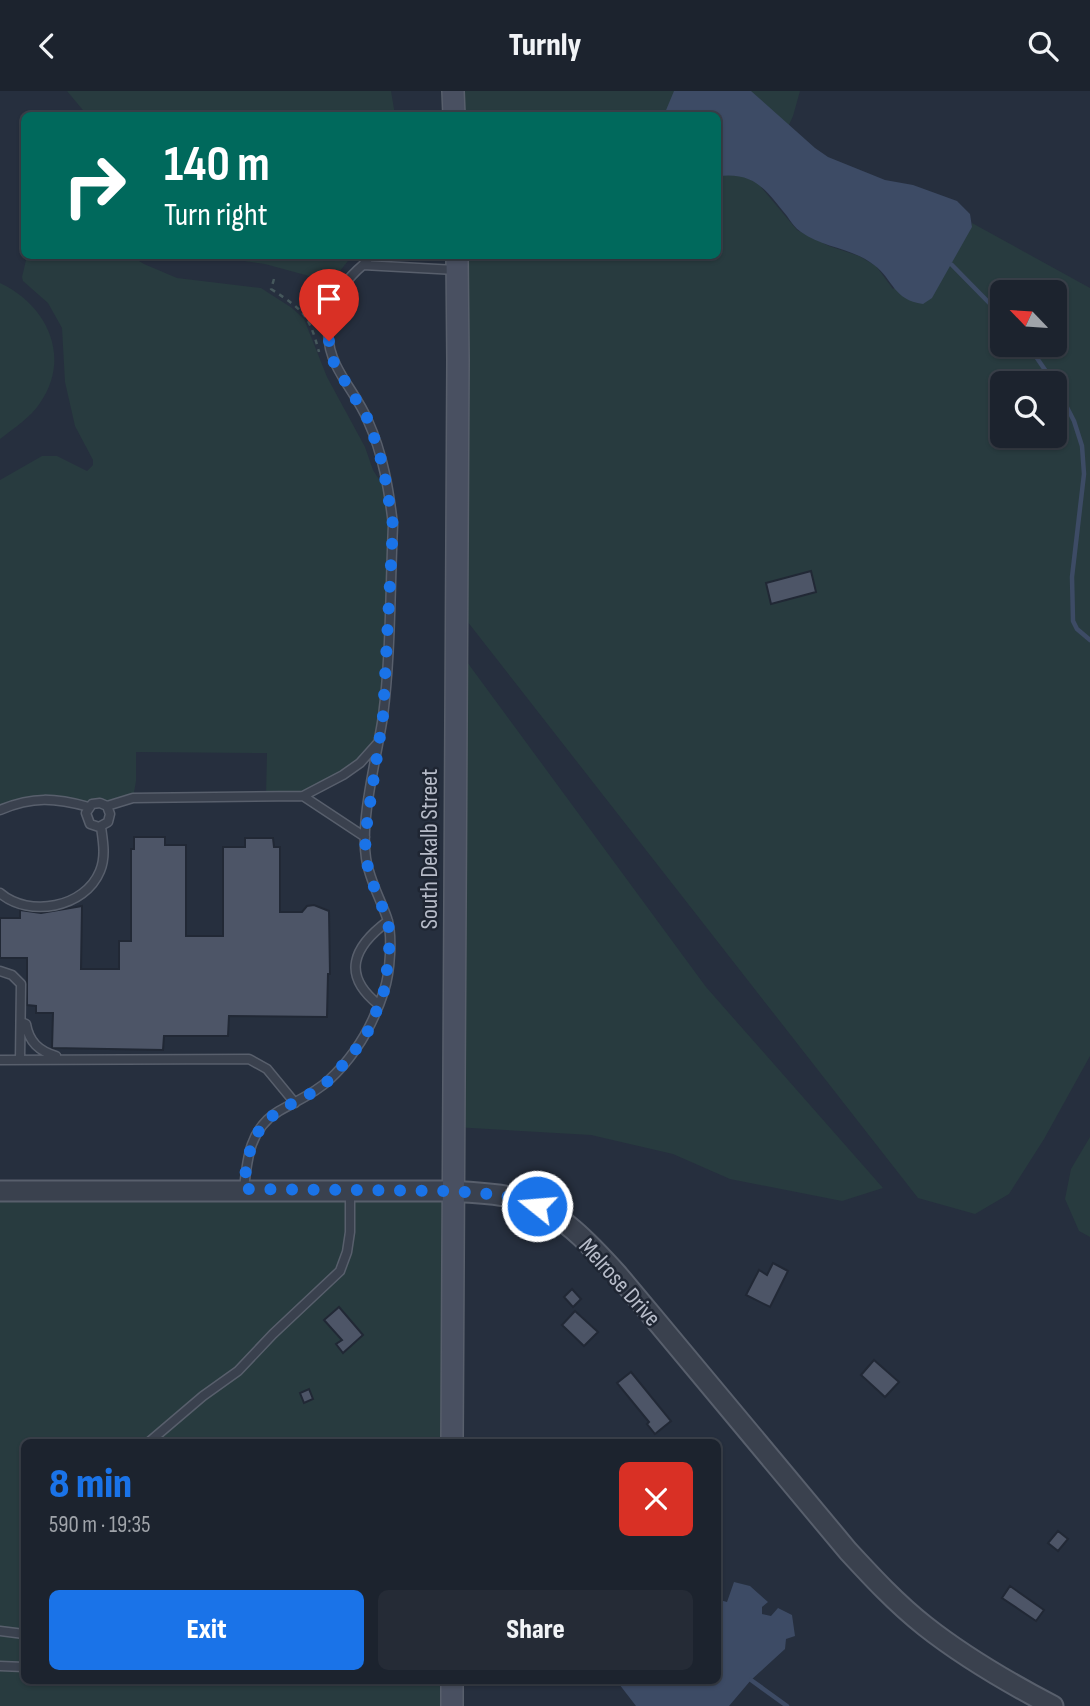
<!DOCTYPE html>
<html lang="en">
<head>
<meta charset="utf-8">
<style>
	body { margin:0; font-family:"Sofia Sans Condensed",sans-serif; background:#252b36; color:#f1f3f6; height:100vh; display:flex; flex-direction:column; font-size:26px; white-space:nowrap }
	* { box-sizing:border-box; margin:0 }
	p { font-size:23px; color:#a0a4aa }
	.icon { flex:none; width:38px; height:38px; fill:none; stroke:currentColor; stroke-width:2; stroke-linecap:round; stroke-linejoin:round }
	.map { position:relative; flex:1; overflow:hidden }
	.sheet { position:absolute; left:21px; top:1348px; width:700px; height:245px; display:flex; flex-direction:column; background:#1c232e; border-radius:10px; box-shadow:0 2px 5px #0004,0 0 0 2px #3a404a }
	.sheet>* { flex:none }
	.banner { position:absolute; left:21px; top:21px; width:700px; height:147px; border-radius:10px; box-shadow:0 2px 5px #0004,0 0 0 2px #3a404a; background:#00695c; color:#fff; overflow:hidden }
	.needle { width:46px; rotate:295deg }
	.buttons { position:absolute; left:990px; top:189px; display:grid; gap:14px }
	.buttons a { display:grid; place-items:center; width:77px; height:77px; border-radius:10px; background:#1c232e; box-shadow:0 2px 5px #0004,0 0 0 2px #3a404a; font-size:35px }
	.pin { position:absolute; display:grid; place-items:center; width:60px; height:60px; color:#fff; margin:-72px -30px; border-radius:50% 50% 50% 0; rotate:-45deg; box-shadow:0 0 7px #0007 }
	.pin .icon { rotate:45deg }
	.me { position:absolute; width:77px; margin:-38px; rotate:287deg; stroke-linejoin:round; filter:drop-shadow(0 0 5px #0008) }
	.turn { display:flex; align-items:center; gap:24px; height:147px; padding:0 28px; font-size:32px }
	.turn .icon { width:91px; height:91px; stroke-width:2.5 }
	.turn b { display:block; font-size:49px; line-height:60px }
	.round { display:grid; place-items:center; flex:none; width:74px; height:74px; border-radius:10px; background:#252b36 }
	.overview { display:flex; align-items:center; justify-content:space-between; height:119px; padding:0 28px }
	h1 { font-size:42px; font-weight:800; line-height:52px; color:#1a73e8 }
	.action { display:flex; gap:14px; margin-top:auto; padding:14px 28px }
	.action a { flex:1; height:80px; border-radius:10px; background:#1a73e8; color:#fff; font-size:28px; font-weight:800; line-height:80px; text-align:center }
	.action a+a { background:#252b36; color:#f1f3f6 }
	header { display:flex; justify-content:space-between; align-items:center; height:91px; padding:0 28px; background:#1c232e; font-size:32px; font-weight:800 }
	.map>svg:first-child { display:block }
</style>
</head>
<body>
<header><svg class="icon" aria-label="back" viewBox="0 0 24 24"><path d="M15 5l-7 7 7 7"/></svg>Turnly<svg class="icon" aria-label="search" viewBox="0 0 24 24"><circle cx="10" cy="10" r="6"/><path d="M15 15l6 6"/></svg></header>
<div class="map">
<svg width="1090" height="1615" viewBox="0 0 1090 1615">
	<rect width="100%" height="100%" fill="#262f3e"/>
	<path fill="#283b3f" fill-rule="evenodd" d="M67,0H391L395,24H87Z
		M452,0H800L793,25L761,96L797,139L829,155L859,165L876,175L893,198L972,136V132L1090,197V965L1044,1048L1009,1103L975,1123L918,1107L456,516L457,165L718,164V24H454ZM1003,201H1055V254H1003ZM1003,292H1055V345H1003Z
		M27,165H131L144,173L177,187L261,197L292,217L304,228L327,286L365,356L373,379L389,404L393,434L387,579L377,653L360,672L303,705H266L267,662L136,661V690L133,707L94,713L50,708L0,719V389L42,365H57L87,380L93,374V369L75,335L65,291L62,237L48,212L23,190L22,186Z
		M209,165H352L331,191L265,173Z
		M0,192C47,214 72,266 40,312C30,327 14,337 0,348Z
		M456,556L706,896L883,1097L842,1110L730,1088L673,1063L591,1044L454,1036Z
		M1090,1046V1146L1079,1140L1065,1108L1071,1078Z
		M0,1100H453L452,1351H24V1589H452V1615H0Z"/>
	<path fill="#3d4b65" d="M674,0H751L815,57L828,66L885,89L913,94L957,110L970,123L972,136L932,207L923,213C893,209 894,189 874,174C853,157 823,157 801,141C795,137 791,131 787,125C765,98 755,81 718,85V24H664Z
		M734,1491L750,1495L768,1511L762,1516V1523L771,1525L778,1517L792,1524L795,1545L786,1548L785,1558L751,1589L729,1615H636L616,1589H718V1503L719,1502L720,1509L727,1511Z"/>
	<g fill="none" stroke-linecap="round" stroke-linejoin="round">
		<path stroke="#3d4b65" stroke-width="4.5" d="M952,174L1003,226
			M1028,254L1054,292
			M1055,293L1074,330L1082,355L1084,383L1072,486L1073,530L1077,538L1090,549
			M751,1589L787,1615"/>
	</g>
	<path fill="#4d5567" stroke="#212835" stroke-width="2" d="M811,480L816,501L771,513L766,492Z
		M134,746H165V754H186V845H223V756H245V747H273L274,756H280V821H302L307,815L314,814L329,820L330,883H328L327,926L229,925L228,945H164L163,959L52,957L53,922H36V915L27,914V867H0V827H20V819L41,822L82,815L81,878H119V850H131V758H134Z
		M773,1172L788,1180L770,1216L746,1204L759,1179L767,1184Z
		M572,1198L581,1208L573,1216L564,1206Z
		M339,1216L363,1244L343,1262L336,1253L342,1249L324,1229Z
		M575,1220L598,1241L584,1255L562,1234Z
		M874,1269L899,1291L885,1306L861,1284Z
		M631,1281L671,1330L655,1343L647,1333L649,1331L617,1292Z
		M309,1298L313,1308L304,1312L300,1302Z
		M1058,1440L1068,1448L1058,1460L1048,1452Z
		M1010,1495L1044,1519L1036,1530L1002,1507Z"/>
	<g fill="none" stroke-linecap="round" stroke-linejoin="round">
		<g stroke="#585f6c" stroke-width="11">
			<path id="service" d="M371,164L363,174L456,179
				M303,705L365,746
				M107,715L110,723L108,731L99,736L90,733L86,722L92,713L100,712L107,715L133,707L303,705L343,684L360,672L377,653
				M0,719C33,705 55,707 89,716
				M0,802C29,827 85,817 100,780C106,766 103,750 101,736
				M0,880L12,884L21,893L20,969
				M379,914C341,884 353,856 388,830
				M21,931L26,933C29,951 39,960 56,965
				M0,969L249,968L267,978L295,1012
				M244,1098C247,1067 250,1037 279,1020C296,1010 314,1003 329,989C355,965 373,934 384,900C390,882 393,845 387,827C380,807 369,788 366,767C360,727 377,666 383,625C391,562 390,497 393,434C389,399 383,363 368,330C360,310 345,293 336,274C318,237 333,199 363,174
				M149,1351L203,1305L238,1280L273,1243L340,1180L347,1161L350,1141V1102
				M0,1540L24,1543
				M0,1575L24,1576"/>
		</g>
		<g stroke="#585f6c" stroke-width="23">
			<path id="tertiary" d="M0,1100H453C475,1102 498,1102 519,1108C558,1118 591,1154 618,1184L848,1460C872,1486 896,1512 925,1535C963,1565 1009,1592 1053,1615"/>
		</g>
		<g stroke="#585f6c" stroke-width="24">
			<path id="secondary" d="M453,0L454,24
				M452,1351L458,270L457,164
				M452,1615V1589"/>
		</g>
		<path stroke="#46585c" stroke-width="2.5" stroke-dasharray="5 5" stroke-linecap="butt" d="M274,188L271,198C303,219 309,223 319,261"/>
		<use href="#service" stroke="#3a414e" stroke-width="8"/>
		<use href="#tertiary" stroke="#3a414e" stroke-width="19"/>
		<use href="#secondary" stroke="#495061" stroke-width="21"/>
	</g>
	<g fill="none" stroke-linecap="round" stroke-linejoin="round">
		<path stroke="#1a73e8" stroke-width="12" stroke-dasharray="0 21.6" d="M329,250L334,272L369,330L383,375L393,434L383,625L365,746L366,767L370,786L388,830L390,849L385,897L370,937L352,964L327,991L307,1005L278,1020L261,1035L247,1067L244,1098L453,1100L503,1104L537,1115"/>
	</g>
	<g text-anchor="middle" stroke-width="5" stroke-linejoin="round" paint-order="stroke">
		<g font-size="24" fill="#b7bcc9" stroke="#1f2633">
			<text transform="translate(429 758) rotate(-90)" y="8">South Dekalb Street</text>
			<text transform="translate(620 1191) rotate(48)" y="8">Melrose Drive</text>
		</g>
	</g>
</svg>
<div class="buttons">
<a><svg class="needle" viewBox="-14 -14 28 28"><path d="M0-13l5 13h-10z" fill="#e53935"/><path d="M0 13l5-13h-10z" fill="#a0a4aa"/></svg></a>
<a><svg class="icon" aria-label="search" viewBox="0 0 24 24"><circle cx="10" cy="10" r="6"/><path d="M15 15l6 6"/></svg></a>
</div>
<div class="pin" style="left:329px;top:250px;background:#d93025"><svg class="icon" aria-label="arrive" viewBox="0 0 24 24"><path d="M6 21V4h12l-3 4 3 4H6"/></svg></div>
<svg class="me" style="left:537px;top:1115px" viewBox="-20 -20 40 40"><circle r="17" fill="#1a73e8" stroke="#fff" stroke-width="3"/><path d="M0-11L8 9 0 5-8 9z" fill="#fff"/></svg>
<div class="banner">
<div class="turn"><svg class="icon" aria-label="right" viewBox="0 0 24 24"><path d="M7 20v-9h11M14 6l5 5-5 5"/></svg><div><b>140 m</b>Turn right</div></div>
</div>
<section class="sheet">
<div class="overview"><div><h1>8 min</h1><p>590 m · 19:35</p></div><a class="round" style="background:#d93025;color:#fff"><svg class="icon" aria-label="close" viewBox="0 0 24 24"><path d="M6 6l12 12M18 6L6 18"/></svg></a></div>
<div class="action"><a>Exit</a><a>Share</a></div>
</section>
</div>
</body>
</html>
